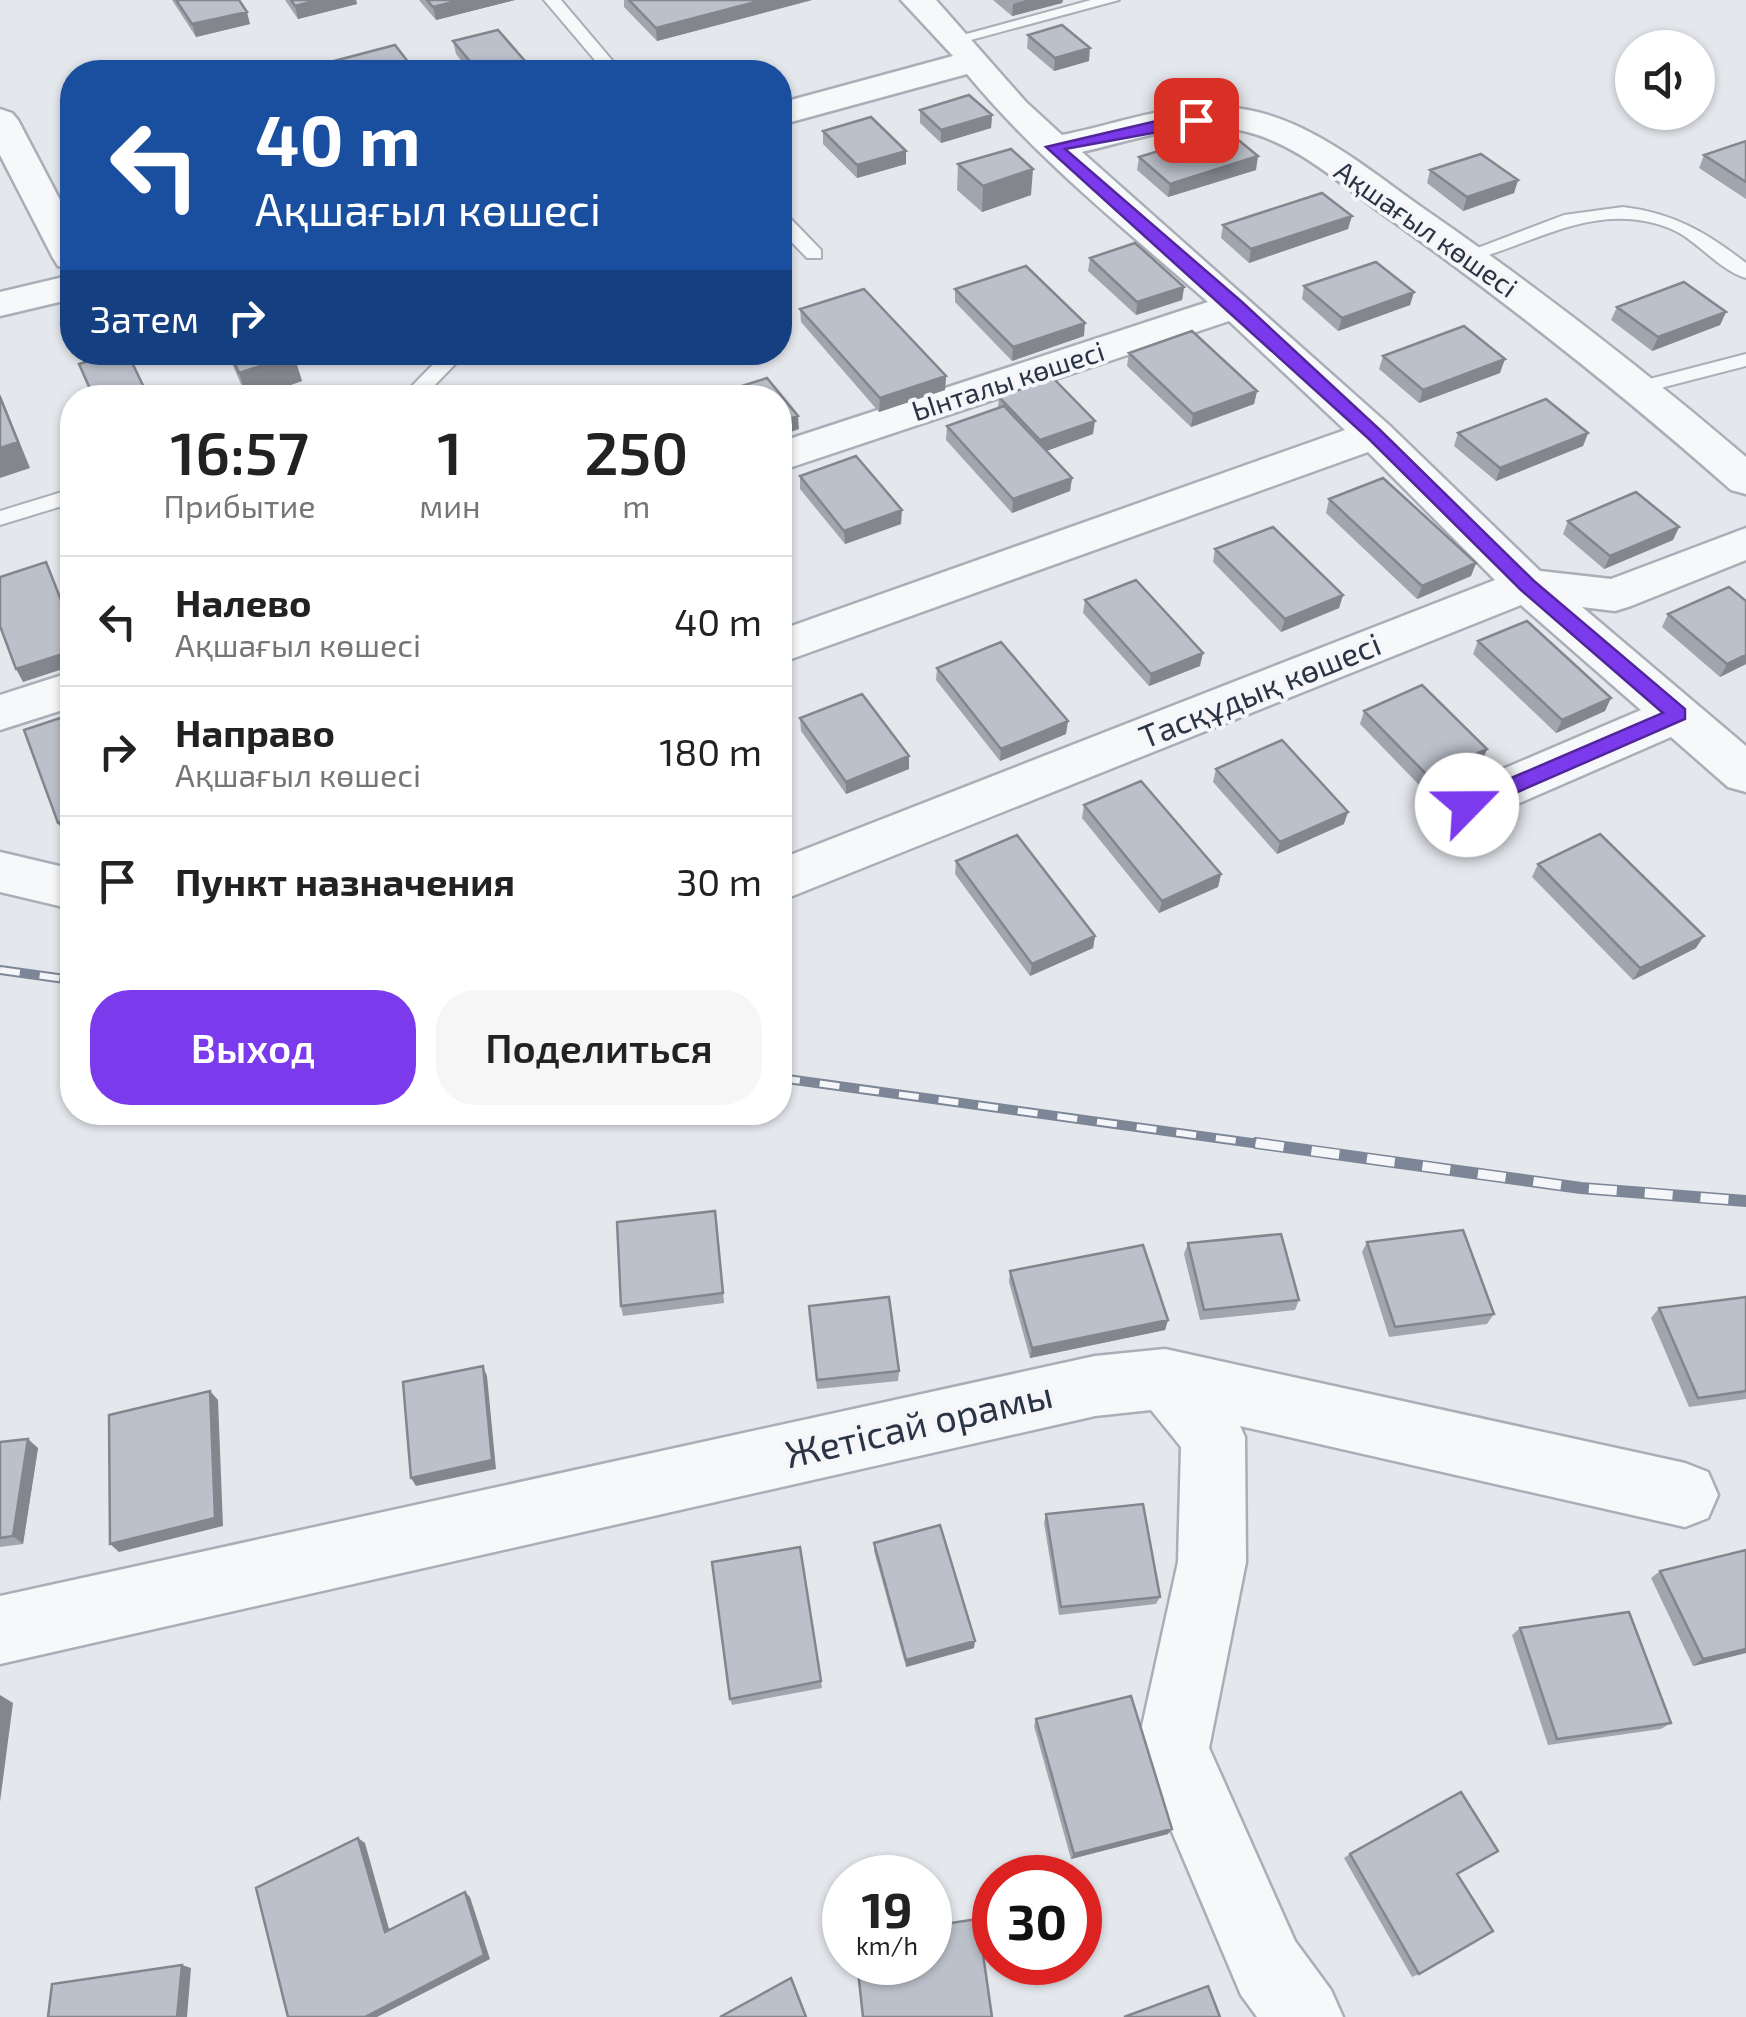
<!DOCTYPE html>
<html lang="ru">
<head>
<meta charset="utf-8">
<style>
	body { margin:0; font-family:"Exo 2",sans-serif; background:#f6f6f6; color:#222; height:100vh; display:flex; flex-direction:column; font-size:38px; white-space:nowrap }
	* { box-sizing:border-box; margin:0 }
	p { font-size:32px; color:#767676 }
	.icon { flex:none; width:55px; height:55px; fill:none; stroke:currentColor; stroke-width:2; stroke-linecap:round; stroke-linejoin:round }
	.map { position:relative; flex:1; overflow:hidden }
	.panel { position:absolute; left:60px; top:385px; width:732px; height:740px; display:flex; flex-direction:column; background:#fff; border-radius:40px; box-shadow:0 2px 8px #0004 }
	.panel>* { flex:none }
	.banner { position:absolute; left:60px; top:60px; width:732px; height:305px; border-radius:40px; box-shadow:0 2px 8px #0004; background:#1a4fa0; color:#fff; overflow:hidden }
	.buttons { position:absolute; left:1615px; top:30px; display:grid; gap:20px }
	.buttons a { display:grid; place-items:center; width:100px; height:100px; border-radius:50%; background:#fff; box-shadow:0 2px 8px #0004; font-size:50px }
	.speed { position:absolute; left:822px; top:1855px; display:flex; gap:20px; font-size:50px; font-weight:700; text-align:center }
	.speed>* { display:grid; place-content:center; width:130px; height:130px; border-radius:50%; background:#fff; box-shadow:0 2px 8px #0004; line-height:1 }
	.speed small { font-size:25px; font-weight:400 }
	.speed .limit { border:15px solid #d22; background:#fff; color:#111 }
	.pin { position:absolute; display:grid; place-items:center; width:85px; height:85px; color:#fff; margin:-42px; border-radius:20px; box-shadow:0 5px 15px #0006 }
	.me { position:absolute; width:110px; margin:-55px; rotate:67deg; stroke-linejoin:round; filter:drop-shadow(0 0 8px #0008) }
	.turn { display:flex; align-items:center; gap:35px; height:210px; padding:0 30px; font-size:45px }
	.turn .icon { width:130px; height:130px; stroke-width:2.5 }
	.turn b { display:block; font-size:70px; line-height:85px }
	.then { display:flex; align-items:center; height:95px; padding:0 30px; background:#0003; gap:20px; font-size:38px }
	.eta { display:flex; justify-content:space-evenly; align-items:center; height:170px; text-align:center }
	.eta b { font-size:60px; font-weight:600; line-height:70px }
	.cta { display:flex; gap:20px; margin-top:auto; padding:20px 30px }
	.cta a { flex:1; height:115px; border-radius:40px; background:#7c3aed; color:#fff; font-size:40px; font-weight:600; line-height:115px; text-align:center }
	.cta a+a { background:#f6f6f6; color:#222 }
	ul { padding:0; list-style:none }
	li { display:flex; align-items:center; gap:30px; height:130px; padding:0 30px; border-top:2px solid #e0e0e0 }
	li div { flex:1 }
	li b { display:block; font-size:38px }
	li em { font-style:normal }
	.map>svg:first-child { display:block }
</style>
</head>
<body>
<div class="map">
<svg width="1746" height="2017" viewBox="0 0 1746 2017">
	<rect width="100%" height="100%" fill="#e4e7ec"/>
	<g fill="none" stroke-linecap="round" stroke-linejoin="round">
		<g stroke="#a9aeb7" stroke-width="4">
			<path id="lane" d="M544,0H561L622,72H605Z
				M1091,0H1119L956,44L948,39Z
				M1623,207C1673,213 1706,232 1746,263V278C1718,270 1697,239 1669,228C1597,200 1536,243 1469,261L1459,255L1564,215Z
				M780,213L787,215L821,250V258H807L780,230Z
				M445,352H467L426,394L386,398L412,386Z
				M1746,354V366L1641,393L1631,387L1634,383Z
				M72,489V503L0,525V511Z"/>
		</g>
		<g stroke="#a9aeb7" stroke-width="5">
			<path id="street" d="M901,0H936L1026,102L1062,135C1115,125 1171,102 1226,107C1301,112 1362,165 1420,206C1533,284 1642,368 1746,457V494L1731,490C1618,390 1500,297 1377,210C1336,180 1291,140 1239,130C1188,120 1131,141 1082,152L1389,425L1540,571L1611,579L1746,528V560L1631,606L1615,611L1582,607L1746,746V792L1728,787L1671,737L1485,818L1467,824L1449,818L1442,805L1449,792L1641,710L1521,605L780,901V859L1495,580L1368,452L780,663V630L1345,430L1229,321L780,471V442L1208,302C1125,229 1037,159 967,74L780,125V103L953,56Z
				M0,109L12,113L18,120L72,223V269L58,266L53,258L0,155Z
				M72,275V299L0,316V292Z
				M72,672V707L0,730V695Z
				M0,852L72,869V909L0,892Z
				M1165,1349L1685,1463L1708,1472L1718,1495L1708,1518L1685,1527L1240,1426L1245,1437L1246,1562L1209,1748L1295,1941L1331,1990L1343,2017H1257L1241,1995L1137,1749L1178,1562L1181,1447L1151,1410L1095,1416L0,1664V1596L1095,1356Z"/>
		</g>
		<use href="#lane" fill="#f7f8fa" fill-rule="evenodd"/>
		<use href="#street" fill="#f7f8fa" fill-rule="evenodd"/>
		<g stroke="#7d8696" stroke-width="10">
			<path id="rail-far1" d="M0,970L72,980
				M780,1078L1274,1146"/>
		</g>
		<g stroke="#7d8696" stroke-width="12">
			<path id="rail" d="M1256,1143L1581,1188L1746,1201"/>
		</g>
		<use href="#rail-far1" stroke="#f4f6f9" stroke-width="6" stroke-dasharray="20" stroke-linecap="butt"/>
		<use href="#rail" stroke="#f4f6f9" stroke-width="9" stroke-dasharray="28" stroke-linecap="butt"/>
	</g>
	<path fill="#a1a5ae" d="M172,0H239L250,24L196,37Z
		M285,0H356L357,4L298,19Z
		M419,0H515L436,20Z
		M624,0H812L657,41L624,7Z
		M993,0H1063L1062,3L1012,16Z
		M1028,35L1089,61L1054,71L1027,48Z
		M453,41L525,61L527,72H470L456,54Z
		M920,110L992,115L991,128L941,143L920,123Z
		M823,131L906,164L857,178L823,144Z
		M1746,141V199L1699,168L1704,155Z
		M1139,157L1256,170L1168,197L1137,170Z
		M958,164L1031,195L982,212L957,190Z
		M1430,170L1518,180L1514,193L1463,211L1427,183Z
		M1223,225L1348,229L1249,263L1221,238Z
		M1090,258L1184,287L1182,300L1136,315L1088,271Z
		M1304,286L1414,292L1410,305L1338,331L1302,299Z
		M955,289L1084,336L1012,361L955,302Z
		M1617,307L1726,312L1720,325L1652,351L1611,320Z
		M800,309L946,376L945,390L879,412L801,322Z
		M227,352H292L302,381L253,398H247Z
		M1129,353L1257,391L1254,404L1191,427L1127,366Z
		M1383,356L1500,373L1419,403L1379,369Z
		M999,397L1093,434L1046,451L1072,478L1070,491L1012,513L946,440L947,426L998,409Z
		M1458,433H1588L1583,446L1496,481L1454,446Z
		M800,476L901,524L845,544L800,489Z
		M1329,499L1476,563L1471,576L1417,599L1326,513Z
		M1568,521L1679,527L1673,540L1604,569L1563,534Z
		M1215,549L1343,595L1339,608L1281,632L1213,562Z
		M1085,600L1200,666L1149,686L1083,613Z
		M1668,614L1746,664L1720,677L1662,627Z
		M1478,641L1605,711L1556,733L1473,654Z
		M937,668L1066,734L1000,761L936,680Z
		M1364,711L1487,749L1482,761L1423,789L1360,724Z
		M800,718L909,756V769L846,794L801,731Z
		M1216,769L1344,824L1277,854L1213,782Z
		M1084,805L1221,874L1218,887L1159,913L1082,818Z
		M956,861L1095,936L1093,948L1030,976L955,874Z
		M1538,864L1696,948L1633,980L1532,877Z
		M717,1221L724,1303L623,1316L621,1306Z
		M1367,1242L1494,1314L1487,1324L1389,1337L1362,1252Z
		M1188,1243L1299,1300L1295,1310L1200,1320L1184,1254Z
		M1010,1271L1168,1320L1165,1330L1030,1358L1009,1282Z
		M1746,1297V1399L1689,1407L1651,1318L1659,1308Z
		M809,1306L899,1371L898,1381L817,1389Z
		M0,1442L38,1448L23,1544L0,1547Z
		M1046,1514L1160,1597L1156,1604L1059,1615L1044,1523Z
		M874,1543L974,1648L906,1667L874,1551Z
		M800,1547L822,1688L732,1705L730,1699Z
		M1660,1571L1746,1653L1693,1666L1651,1578Z
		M1520,1628L1671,1723L1661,1729L1548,1745L1512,1635Z
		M1036,1719L1168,1834L1071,1859L1034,1726Z
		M1350,1854L1457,1874L1419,1974L1412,1977L1344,1858Z"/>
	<path fill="#83868d" d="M318,0H356L357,4L298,19L295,6Z
		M461,0H515L436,20L433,7Z
		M763,0H812L657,41L656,28Z
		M1026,0H1063L1062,3L1012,16L1013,4Z
		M247,12L250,24L196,37L192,24Z
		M1090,48L1089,61L1054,71L1055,58Z
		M525,61L527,72H481Z
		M992,115L991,128L941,143V130Z
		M906,151V164L857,178V165Z
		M1258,156L1256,170L1168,197L1170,184Z
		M1033,169L1031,195L982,212L983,186Z
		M1518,180L1514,193L1463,211L1467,197Z
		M1352,216L1348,229L1249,263L1251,249Z
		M1184,287L1182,300L1136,315L1137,302Z
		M1414,292L1410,305L1338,331L1342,318Z
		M1726,312L1720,325L1652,351L1658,337Z
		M1085,323L1084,336L1012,361L1013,347Z
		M294,355L302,381L253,398H247L239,373Z
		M1505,359L1500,373L1419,403L1423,390Z
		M946,376L945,390L879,412L880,398Z
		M1257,391L1254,404L1191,427L1193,414Z
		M0,394L30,468L0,478Z
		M798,416L799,429L780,436V422Z
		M1095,421L1093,434L1038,454L1040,440Z
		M1588,433L1583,446L1496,481L1500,468Z
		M1072,478L1070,491L1012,513L1013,499Z
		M902,510L901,524L845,544L844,531Z
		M1679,527L1673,540L1604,569L1610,556Z
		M1476,563L1471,576L1417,599L1422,586Z
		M1343,595L1339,608L1281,632L1285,619Z
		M72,651V666L23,682L16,669Z
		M1203,653L1200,666L1149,686L1151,674Z
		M1746,655V664L1720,677L1727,664Z
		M1611,698L1605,711L1556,733L1562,720Z
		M1068,721L1066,734L1000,761L1001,749Z
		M1487,749L1482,761L1423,789L1428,776Z
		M909,756V769L846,794V782Z
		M1348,812L1344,824L1277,854L1280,842Z
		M72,818V833L65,836L58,823Z
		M1221,874L1218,887L1159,913L1162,901Z
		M1095,936L1093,948L1030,976L1032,964Z
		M1704,936L1696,948L1633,980L1640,968Z
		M1168,1320L1165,1330L1030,1358L1032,1348Z
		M483,1366L487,1376L496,1469L416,1486L411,1478Z
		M210,1391L218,1400L223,1526L119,1552L110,1544Z
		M28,1439L38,1448L23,1544L13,1536Z
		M975,1641L974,1648L906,1667V1660Z
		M1746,1649V1653L1693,1666L1703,1659Z
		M0,1695L13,1703L0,1802Z
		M1172,1829L1168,1834L1071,1859L1074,1854Z
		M358,1838L365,1843L391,1936L385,1932Z
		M465,1892L470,1897L490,1959L377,2017H365Z
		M182,1965L191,1968L187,2017H177Z"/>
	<path fill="#bbc0ca" stroke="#83868d" stroke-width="2.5" d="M176,0H239L247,12L192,24Z
		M291,0H318L295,6Z
		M427,0H461L433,7Z
		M629,0H763L656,28Z
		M1062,25L1090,48L1055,58L1028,35Z
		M498,30L525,61L479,72L453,41Z
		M395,45L416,72H343L334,61Z
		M969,95L992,115L941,130L920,110Z
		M871,117L906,151L857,165L823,131Z
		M1226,130L1258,156L1170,184L1139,157Z
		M1746,141V182L1704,155Z
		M1011,149L1033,169L983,186L958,164Z
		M1481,154L1518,180L1467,197L1430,170Z
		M1322,193L1352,216L1251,249L1223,225Z
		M1135,243L1184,287L1137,302L1090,258Z
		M1376,262L1414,292L1342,318L1304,286Z
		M1026,266L1085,323L1013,347L955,289Z
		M1684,282L1726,312L1658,337L1617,307Z
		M864,289L946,376L880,398L800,309Z
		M1464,326L1505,359L1423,390L1383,356Z
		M1192,331L1257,391L1193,414L1129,353Z
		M118,352H127L149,398H94L79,364Z
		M230,352H292L294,355L239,373Z
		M767,378L798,416L780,422V398H731L726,391Z
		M1053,378L1095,421L1040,440L999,397Z
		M0,397L18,442L0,448Z
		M1546,399L1588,433L1500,468L1458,433Z
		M1004,406L1072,478L1013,499L947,426Z
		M856,456L902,510L844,531L800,476Z
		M1383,478L1476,563L1422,586L1329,499Z
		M1636,492L1679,527L1610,556L1568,521Z
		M1273,527L1343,595L1285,619L1215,549Z
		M46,562L72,628V651L16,669L0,626V577Z
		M1136,580L1203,653L1151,674L1085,600Z
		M1729,587L1746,601V655L1727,664L1668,614Z
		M1527,621L1611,698L1562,720L1478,641Z
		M1001,642L1068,721L1001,749L937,668Z
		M1422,685L1487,749L1428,776L1364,711Z
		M862,694L909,756L846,782L800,718Z
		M72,714V818L58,823L24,730Z
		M1282,740L1348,812L1280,842L1216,769Z
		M1141,781L1221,874L1162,901L1084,805Z
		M1600,834L1704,936L1640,968L1538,864Z
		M1017,835L1095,936L1032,964L956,861Z
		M715,1211L723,1293L621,1306L617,1222Z
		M1463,1230L1494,1314L1395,1327L1367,1242Z
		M1281,1234L1299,1300L1204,1310L1188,1243Z
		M1143,1245L1168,1320L1032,1348L1010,1271Z
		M889,1297L899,1371L817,1380L809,1306Z
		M1746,1297V1391L1698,1398L1659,1308Z
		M483,1366L492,1460L411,1478L403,1382Z
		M210,1391L215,1518L110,1544L109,1415Z
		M28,1439L13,1536L0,1538V1442Z
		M1143,1504L1160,1597L1061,1607L1046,1514Z
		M940,1525L975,1641L906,1660L874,1543Z
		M800,1547L821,1681L730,1699L712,1562Z
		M1746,1550V1649L1703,1659L1660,1571Z
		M1629,1612L1671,1723L1557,1739L1520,1628Z
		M1131,1696L1172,1829L1074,1854L1036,1719Z
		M1461,1792L1498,1851L1457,1874L1493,1931L1419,1974L1350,1854Z
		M358,1838L385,1932L465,1892L484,1955L365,2017H288L256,1888Z
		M978,1919L992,2017H863L857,1962H930V1926Z
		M182,1965L177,2017H48L52,1984Z
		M791,1978L806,2017H720Z
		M1208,1986L1220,2017H1124Z"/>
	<path fill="#7c3aed" stroke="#51269a" stroke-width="2.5" d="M1201,117V123L1196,125L1065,149L1242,302L1380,430L1534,581L1685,709V719L1474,811H1460L1457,805L1460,800L1663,713L1521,590L1368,438L1046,147L1165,119Z"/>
	<g text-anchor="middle" stroke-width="8" stroke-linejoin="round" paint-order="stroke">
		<g font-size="28" fill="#2b3445" stroke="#f4f6f9">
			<text transform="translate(1426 229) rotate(35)" y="10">Ақшағыл көшесі</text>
			<text transform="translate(1008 381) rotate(-18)" y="10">Ынталы көшесі</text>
		</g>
		<g font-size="32" fill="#2b3445" stroke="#f4f6f9">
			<text transform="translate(1260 691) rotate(-22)" y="11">Тасқұдық көшесі</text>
		</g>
		<g font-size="38" fill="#2b3445" stroke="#f4f6f9">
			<text transform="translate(919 1425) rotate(-13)" y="13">Жетісай орамы</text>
		</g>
	</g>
</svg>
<div class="buttons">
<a><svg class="icon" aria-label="sound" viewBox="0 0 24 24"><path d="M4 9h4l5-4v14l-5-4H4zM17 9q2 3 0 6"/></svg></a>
</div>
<div class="speed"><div>19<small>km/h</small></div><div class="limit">30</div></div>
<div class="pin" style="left:1196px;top:120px;background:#d93025"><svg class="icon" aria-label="arrive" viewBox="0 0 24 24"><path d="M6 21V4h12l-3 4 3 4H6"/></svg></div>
<svg class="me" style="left:1467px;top:805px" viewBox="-20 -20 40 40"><circle r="19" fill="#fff"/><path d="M0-13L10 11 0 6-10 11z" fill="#7c3aed"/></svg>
<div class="banner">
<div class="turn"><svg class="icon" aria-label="left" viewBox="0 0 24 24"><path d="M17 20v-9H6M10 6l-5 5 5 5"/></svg><div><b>40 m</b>Ақшағыл көшесі</div></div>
<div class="then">Затем<svg class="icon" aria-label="right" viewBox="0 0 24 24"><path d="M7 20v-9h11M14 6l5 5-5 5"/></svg></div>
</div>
<section class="panel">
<div class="eta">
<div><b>16:57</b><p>Прибытие</p></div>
<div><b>1</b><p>мин</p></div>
<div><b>250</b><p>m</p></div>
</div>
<ul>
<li><svg class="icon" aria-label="left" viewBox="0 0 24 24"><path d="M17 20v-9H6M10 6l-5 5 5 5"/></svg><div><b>Налево</b><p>Ақшағыл көшесі</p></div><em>40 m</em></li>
<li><svg class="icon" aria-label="right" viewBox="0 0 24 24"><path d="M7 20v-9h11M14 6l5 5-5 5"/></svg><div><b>Направо</b><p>Ақшағыл көшесі</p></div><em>180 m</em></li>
<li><svg class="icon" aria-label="arrive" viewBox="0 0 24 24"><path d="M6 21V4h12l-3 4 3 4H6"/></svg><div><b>Пункт назначения</b></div><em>30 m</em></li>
</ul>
<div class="cta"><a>Выход</a><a>Поделиться</a></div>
</section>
</div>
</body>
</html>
